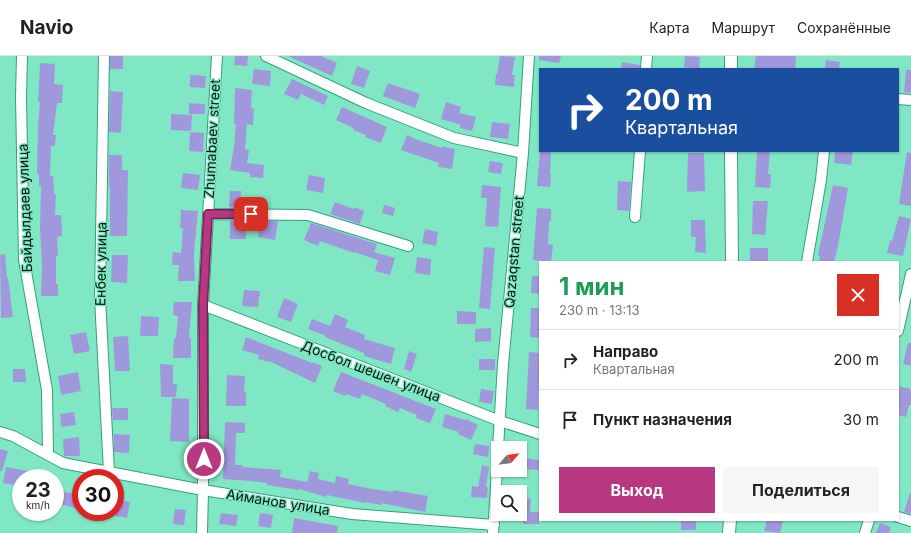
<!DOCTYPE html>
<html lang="ru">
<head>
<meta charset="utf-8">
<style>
	body { margin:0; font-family:Inter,sans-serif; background:#f6f6f6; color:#222; height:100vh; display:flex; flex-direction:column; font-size:15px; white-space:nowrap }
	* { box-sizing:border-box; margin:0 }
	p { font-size:13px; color:#767676 }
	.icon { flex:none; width:22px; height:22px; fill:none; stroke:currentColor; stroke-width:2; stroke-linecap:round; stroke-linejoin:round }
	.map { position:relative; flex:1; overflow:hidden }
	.drawer { position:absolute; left:539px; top:205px; width:360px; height:260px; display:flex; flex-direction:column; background:#fff; border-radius:0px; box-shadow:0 1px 3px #0004 }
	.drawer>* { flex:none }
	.top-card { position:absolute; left:539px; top:12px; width:360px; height:84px; border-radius:0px; box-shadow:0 1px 3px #0004; background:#1a4fa0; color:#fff; overflow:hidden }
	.needle { width:26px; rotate:62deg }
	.tools { position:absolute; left:491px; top:385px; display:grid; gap:8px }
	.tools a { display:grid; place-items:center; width:36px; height:36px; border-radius:0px; background:#fff; box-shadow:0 1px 3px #0004; font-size:20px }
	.speed { position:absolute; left:12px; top:413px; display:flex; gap:8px; font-size:20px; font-weight:700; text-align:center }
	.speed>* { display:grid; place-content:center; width:52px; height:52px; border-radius:50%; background:#fff; box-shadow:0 1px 3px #0004; line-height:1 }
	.speed small { font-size:10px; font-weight:400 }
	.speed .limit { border:6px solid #d22; background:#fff; color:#111 }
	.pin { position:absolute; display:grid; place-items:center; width:34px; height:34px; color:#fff; margin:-17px; border-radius:8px; box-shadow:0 2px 6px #0006 }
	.me { position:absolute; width:44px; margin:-22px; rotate:0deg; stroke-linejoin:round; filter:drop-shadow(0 0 3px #0008) }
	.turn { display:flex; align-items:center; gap:14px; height:84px; padding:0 20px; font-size:18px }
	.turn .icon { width:52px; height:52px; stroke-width:2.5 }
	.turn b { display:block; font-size:28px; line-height:34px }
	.round { display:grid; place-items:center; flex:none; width:42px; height:42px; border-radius:0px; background:#f6f6f6 }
	.overview { display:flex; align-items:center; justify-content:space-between; height:68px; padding:0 20px }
	h1 { font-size:24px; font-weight:700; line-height:30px; color:#1e9e55 }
	.action { display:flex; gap:8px; margin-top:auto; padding:8px 20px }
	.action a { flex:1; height:46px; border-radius:0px; background:#b73781; color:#fff; font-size:16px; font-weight:700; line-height:46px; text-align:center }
	.action a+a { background:#f6f6f6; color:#222 }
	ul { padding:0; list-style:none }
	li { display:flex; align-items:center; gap:12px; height:60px; padding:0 20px; border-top:1px solid #e0e0e0 }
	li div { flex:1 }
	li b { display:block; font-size:15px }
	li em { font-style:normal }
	header { display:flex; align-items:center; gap:24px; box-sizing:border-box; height:56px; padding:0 20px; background:#fff; border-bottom:1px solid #e0e0e0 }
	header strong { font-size:19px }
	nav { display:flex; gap:22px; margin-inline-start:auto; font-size:14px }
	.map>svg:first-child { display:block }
</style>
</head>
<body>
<header>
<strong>Navio</strong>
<nav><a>Карта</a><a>Маршрут</a><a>Сохранённые</a></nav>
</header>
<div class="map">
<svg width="911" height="477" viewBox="0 0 911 477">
	<rect width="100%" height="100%" fill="#80e7c4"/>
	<path fill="#a098dc" d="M110,0H123V13H110Z
		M235,0H248L247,10L234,9Z
		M288,0H321L337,7L332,20Z
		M500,0L515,1L512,19H515L514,31L495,29L496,18H497Z
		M539,0H561L559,7L539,4Z
		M685,0L700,1L699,13L684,11Z
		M756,0H796L795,13H754Z
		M826,4L840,6L839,13H825Z
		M622,6L640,9V13H621Z
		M40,7L55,8L54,28L63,29L62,47H57L53,79H56L55,90H51L50,120H53L54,138H56L55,159H61L62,180L57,181L58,200H56V228H58V240H41L42,209L40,172L41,130H39V118H37L38,69L40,46H38Z
		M357,10L370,15L364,32L351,28Z
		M254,13L271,15L270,30L252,28Z
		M906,14H911V37L904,36Z
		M190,19L206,20L205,32L190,31Z
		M292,23L328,40L324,49L301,38L298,44L284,38Z
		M388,27L420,38L415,52L383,40Z
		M235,32L252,34L251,52L254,53L253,69L247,68L245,93L249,94L247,107L264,109L263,122L250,121V117L230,114L234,90L236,68H234Z
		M110,35L123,36L121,77L109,76Z
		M446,46L461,51L459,57L476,61L472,75L460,72L461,69L441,63Z
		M189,47L205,48V58H189Z
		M342,51L387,71L381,87L365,81L366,79L353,74L354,72L336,64Z
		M171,58L192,59L191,75L171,74Z
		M492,66L510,68L508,83L490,81Z
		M190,76L204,77L203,96L189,95Z
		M407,79L418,84L442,92V90L455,93L452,113L438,111L439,107L401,94Z
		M757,95H770L768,118H771L770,132L755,131Z
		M835,95H853L851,109L834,107Z
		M540,96H551L550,118H551L550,131L537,130Z
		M907,96L911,97V150L899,148Z
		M688,97H704L705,135L687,136Z
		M109,99H122V114H128L127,180H110V131H109Z
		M490,105L503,107L501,118L488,116Z
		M183,117L200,119L198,134L181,132Z
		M309,119L325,122L323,137L306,134Z
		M618,125L631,126L629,155L617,154Z
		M482,129L501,131L498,171L485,170L487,142H481Z
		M833,129L848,132L838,190L834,206H819L820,200L818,199Z
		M230,135H241L240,152L229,151Z
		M753,145H768L765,179L752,178Z
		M335,146L354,153V151L364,155L360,168L330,158Z
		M384,149L395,152L393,160L382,157Z
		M537,152L551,153V165H549L548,188L553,189L551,206L533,204Z
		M181,154L198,155L194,197L195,225H178L179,209H172L173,196L181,197L183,172H180Z
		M899,160L911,163L903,200L887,197L890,184L892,185Z
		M691,164H705L706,197L695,196L696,181H691Z
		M230,165H246V183H230Z
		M260,165H278L275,184L258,181Z
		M311,167L377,188L374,196L395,202L390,219L375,215L378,204L354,196V197L320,185L318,190L304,184Z
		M425,173L438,176L436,190L422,187Z
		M484,191L495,192L490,253L479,252Z
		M750,192H768V205H750Z
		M5,198L7,222H8L13,261L1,262L0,199Z
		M112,199H128L127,227L111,226Z
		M417,201L431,203L430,219L415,217Z
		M532,220H540V238L531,237Z
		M244,234L260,235L258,251L242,250Z
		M284,242L298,248L291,266L277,261Z
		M174,246H192L189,282H191V302H173L174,282H176L178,260L173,259Z
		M531,252H540V282L530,281Z
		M457,255L476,256V268H457Z
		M335,258L348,264L345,271L365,279L364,283L395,292L391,308L364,300V297L325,281L326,280L308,273L312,263L330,270Z
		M141,260L159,261L158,280H140Z
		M491,272V285L475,286V273Z
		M86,276L90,295L74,298L70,279Z
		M128,280L130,315H115L113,281Z
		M246,281L312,307V306L322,310L315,327L269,305V306L258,303L259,299L242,294Z
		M908,287H911V310L903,308Z
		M409,295L417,298L411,316L404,313Z
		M529,296L540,297L538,354L526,353Z
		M479,303H495V314H479Z
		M160,308L173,309V328H177L176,341H161Z
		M13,313H25L26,326H13Z
		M78,316L81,335L61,339L58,320Z
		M341,316L436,353L430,367L416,362L417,359L400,352L398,356L385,350L386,348L362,338L360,343L346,338L345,340L333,335Z
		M227,319L245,320L244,336H246V350H226Z
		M898,330L911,333V349H909L906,361L898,359Z
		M481,333L494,335L492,348L479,346Z
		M172,342L189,343V386L170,385Z
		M112,352H128V364H113Z
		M74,356L76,369L61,371L60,358Z
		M445,358L465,364L466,363L478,369L471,384L458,378L459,376L442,371Z
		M225,366L245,367V377H236L235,409H242V411L281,414L280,421L307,426L310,415L319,417L318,423L335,427L336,420L349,423L348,428L372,433L393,436V434L428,440L425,456L382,447V449L365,446V447L327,439L326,441L299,433L298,434L267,429V427L250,425L223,423Z
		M114,378L130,379L129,397L114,396Z
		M79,381L80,400H64L63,383Z
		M475,388L489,390L488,401L473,398Z
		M0,393L8,395L2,415H0Z
		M524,402L540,404L539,414L523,413Z
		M482,409L489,411L486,431H488L487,442L471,441L472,430L478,431Z
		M6,411L33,416V414L54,420L53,422H21L19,430L3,427Z
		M55,434L81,439V453L55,447Z
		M910,437H911V458L904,456Z
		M520,442L531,443L530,456H539V468H523L522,453H520Z
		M115,444L130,446L127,462L115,460Z
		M175,453L186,454L184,469L173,468Z
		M221,457L238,459L236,470L219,468Z
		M260,457L273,459L271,472L258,470Z
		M294,462L338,470L337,477H292Z
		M696,464V474H681V465Z
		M767,464H783L780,477L764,475Z
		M880,467L891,471L889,477H876Z"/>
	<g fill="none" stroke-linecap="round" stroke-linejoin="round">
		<g stroke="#32a07f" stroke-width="12">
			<path id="minor" d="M22,0L21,41L24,204L47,334L48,398
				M104,0L100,242L109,416
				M266,0L366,47L454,82L523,97
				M646,13L647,0
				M898,43L911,44
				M208,158L308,159L408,190
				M635,161L640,95
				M807,206L821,124L824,95
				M203,249L500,365L540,378
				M898,275L911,218
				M0,376L13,380L63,407L109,416L203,434L352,458L494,469
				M498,392L503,308L523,97L529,0
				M898,461L911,465
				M202,477L203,434V249L217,0
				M493,477L498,399
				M865,477L869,464"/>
		</g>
		<g stroke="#32a07f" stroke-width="14">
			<path id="tertiary" d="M731,0V13
				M731,95L732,206
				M729,477L730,464"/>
		</g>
		<use href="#minor" stroke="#fff" stroke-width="10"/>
		<use href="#tertiary" stroke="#fff" stroke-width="12"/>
	</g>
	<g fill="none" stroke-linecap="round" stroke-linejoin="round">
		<g stroke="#772454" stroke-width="10">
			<path id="route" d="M204,403L203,249L208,158H251"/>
		</g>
		<use href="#route" stroke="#b73781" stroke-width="7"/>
	</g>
	<g text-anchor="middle" stroke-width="3" stroke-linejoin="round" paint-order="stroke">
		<g font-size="14" fill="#021811" stroke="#80e7c4">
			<text transform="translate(212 83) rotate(-87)" y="5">Zhumabaev street</text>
			<text transform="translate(25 152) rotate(-92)" y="5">Байдылдаев улица</text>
			<text transform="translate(514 196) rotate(-85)" y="5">Qazaqstan street</text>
			<text transform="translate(101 208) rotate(-89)" y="5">Енбек улица</text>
			<text transform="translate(371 315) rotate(21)" y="5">Досбол шешен улица</text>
			<text transform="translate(278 446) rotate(9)" y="5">Айманов улица</text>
		</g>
	</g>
</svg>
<div class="tools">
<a><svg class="needle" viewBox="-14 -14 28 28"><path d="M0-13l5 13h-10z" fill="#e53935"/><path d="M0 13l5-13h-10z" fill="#767676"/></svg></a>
<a><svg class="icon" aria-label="search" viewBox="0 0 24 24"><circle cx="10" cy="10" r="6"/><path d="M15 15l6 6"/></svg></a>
</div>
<div class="speed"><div>23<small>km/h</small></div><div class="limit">30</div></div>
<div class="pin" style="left:251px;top:158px;background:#d93025"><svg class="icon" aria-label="arrive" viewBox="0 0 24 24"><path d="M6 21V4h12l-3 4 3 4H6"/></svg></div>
<svg class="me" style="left:204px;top:403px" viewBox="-20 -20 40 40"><circle r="17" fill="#b73781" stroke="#fff" stroke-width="3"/><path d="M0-11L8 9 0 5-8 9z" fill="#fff"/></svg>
<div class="top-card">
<div class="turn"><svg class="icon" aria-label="right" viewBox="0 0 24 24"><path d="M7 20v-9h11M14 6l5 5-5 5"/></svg><div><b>200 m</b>Квартальная</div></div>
</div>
<section class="drawer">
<div class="overview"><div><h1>1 мин</h1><p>230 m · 13:13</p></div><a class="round" style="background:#d93025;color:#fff"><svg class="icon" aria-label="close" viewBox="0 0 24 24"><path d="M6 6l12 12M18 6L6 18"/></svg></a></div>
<ul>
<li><svg class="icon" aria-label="right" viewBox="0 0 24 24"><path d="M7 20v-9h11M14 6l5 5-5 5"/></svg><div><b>Направо</b><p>Квартальная</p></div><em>200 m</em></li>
<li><svg class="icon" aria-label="arrive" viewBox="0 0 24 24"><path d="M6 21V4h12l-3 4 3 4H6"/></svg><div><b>Пункт назначения</b></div><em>30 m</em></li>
</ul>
<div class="action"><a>Выход</a><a>Поделиться</a></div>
</section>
</div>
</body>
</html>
